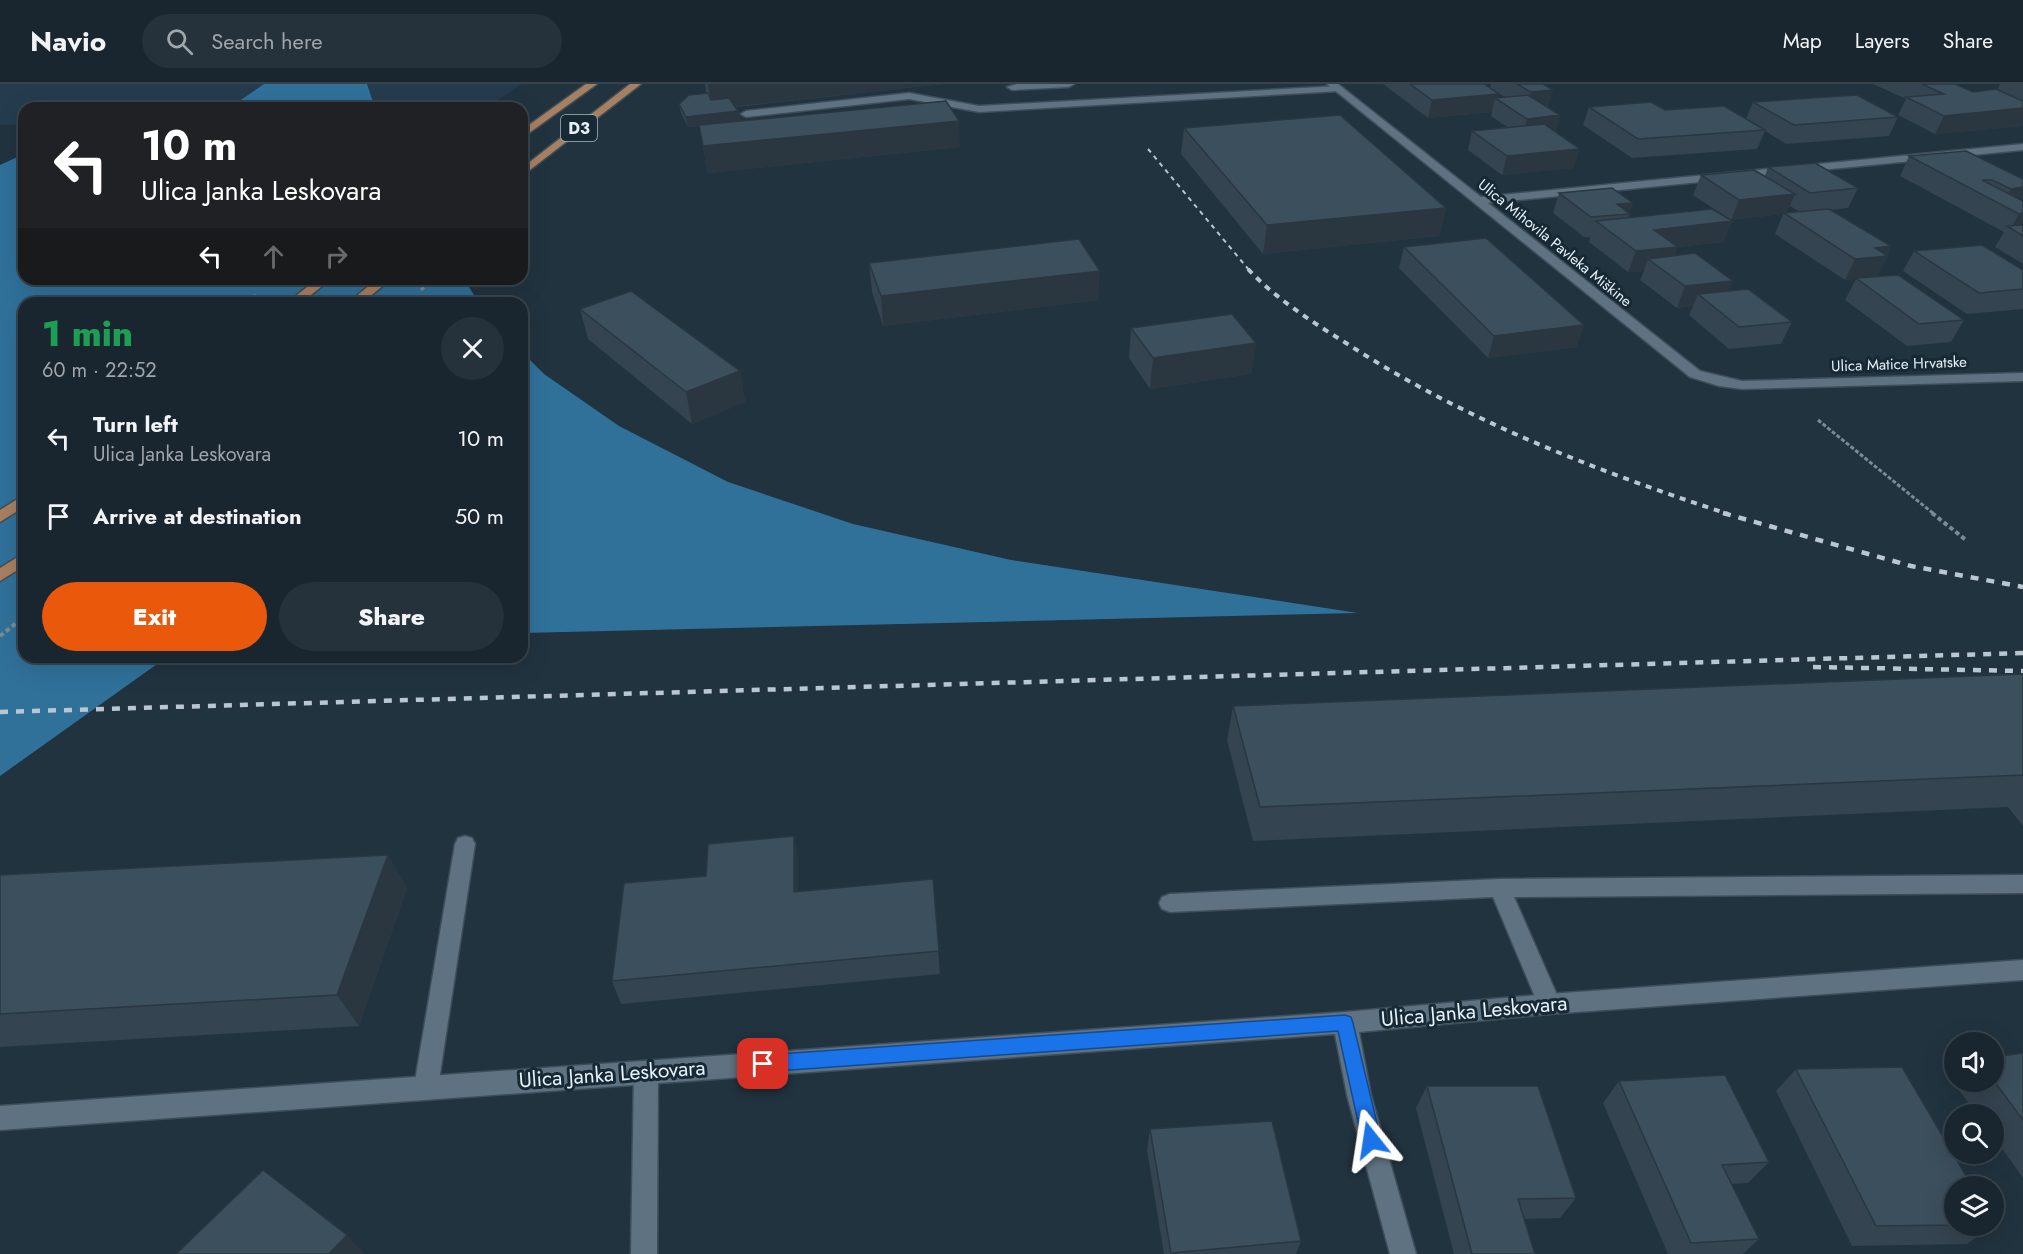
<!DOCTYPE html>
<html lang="en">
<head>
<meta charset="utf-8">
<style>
	body { margin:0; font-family:Jost,sans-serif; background:#26323b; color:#f1f3f6; height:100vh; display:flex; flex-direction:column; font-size:22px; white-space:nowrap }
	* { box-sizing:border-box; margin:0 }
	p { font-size:20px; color:#9fa5aa }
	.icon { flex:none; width:33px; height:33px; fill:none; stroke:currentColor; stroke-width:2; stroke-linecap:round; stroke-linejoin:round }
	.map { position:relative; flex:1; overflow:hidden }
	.panel { position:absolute; left:18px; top:213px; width:510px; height:366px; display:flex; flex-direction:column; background:#19262f; border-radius:18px; box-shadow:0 6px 24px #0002,0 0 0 2px #37434b }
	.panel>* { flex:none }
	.banner { position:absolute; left:18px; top:18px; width:510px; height:183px; border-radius:18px; box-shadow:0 6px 24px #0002,0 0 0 2px #37434b; background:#202124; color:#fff; overflow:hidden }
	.tools { position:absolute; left:1944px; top:948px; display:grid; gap:12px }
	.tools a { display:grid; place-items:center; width:60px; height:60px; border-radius:50%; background:#19262f; box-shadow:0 6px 24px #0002,0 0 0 2px #37434b; font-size:30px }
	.pin { position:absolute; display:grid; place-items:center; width:51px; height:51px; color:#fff; margin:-26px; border-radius:12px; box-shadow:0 3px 9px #0006 }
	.me { position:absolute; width:66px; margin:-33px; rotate:345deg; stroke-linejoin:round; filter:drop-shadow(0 0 4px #0008) }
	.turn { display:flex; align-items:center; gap:21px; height:126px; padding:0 24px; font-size:27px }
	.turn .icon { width:78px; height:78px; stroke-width:2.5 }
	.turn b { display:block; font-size:42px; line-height:51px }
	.lanes { display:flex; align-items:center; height:57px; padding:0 24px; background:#0003; justify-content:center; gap:30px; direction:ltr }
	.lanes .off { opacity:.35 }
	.round { display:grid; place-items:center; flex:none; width:63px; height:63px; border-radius:32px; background:#26323b }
	.head { display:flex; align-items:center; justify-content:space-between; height:102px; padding:0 24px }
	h1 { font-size:36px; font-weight:800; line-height:45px; color:#1e9e55 }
	.button { display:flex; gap:12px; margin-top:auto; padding:12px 24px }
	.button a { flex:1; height:69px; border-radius:36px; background:#ea580c; color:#fff; font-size:24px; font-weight:800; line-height:69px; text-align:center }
	.button a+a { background:#26323b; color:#f1f3f6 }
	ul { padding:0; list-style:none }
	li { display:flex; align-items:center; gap:18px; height:78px; padding:0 24px }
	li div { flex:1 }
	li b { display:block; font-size:22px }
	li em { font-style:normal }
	header { display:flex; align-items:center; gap:36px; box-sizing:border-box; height:84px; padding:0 30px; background:#19262f; border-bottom:2px solid #37434b }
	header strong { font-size:28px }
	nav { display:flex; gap:33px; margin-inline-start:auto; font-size:21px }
	.search { width:420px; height:54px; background:#26323b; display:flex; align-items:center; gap:15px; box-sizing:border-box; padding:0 21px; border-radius:33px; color:#9fa5aa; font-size:22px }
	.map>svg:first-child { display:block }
</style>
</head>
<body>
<header>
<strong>Navio</strong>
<div class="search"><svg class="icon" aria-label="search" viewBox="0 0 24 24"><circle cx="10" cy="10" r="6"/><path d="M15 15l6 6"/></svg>Search here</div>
<nav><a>Map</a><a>Layers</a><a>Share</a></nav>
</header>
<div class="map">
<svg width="2023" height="1170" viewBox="0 0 2023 1170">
	<rect width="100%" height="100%" fill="#21333f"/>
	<path fill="#243c4d" d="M0,0H264L229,24H190L127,17L104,24H24V41H0Z
		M367,0H522L486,24H375Z"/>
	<path fill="#30719a" d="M264,0H367L375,24H229Z
		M24,70V195H464L479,219H24V573H167L0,692V81Z
		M522,268L544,290L619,342L728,398L853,440L1011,476L1358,529L522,549Z"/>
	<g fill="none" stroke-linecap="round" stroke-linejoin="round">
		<g stroke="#3e4e59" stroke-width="3">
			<path id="service" d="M1017,0H1074L1069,3L1012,6L1007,3Z
				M1338,2L1343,5L1341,7L979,28L909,15L746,33L741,30L746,27L909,9L979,22Z
				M465,752L472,754L475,760L438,1003L435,1011L426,1014L417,1011L414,1003L455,760L458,754Z
				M2023,791V809L1514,813L1561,920L1557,927L1549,930L1541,927L1493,813L1170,828L1162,825L1159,819L1162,813L1170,810L1500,795Z
				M646,977L655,980L658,988L657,1170H631L634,988L637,980Z
				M314,1000L323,1004L326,1012L323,1020L314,1024L0,1046V1022Z"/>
		</g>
		<g stroke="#3e4e59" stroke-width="3">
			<path id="minor" d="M1327,0H1338L1481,113L2023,60V66L1488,119L1700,287L1742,297L2023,289V297L1742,305L1719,302L1690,293Z
				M2023,876V896L1549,930L1359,948L1371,1011L1416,1170H1390L1347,1011L1335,950L314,1024L305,1020L302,1012L305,1004L314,1000L1345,928L1549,910Z"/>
		</g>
		<g stroke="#3e4e59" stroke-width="3">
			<path id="primary" d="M586,0H597L522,54V46Z
				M630,0H641L522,92V84Z
				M317,195H331L301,219H287Z
				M377,195H391L362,219H348Z
				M24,411V423L0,438V426Z
				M24,469V482L0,497V484Z"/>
		</g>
		<path stroke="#7b8a95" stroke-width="3" stroke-dasharray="4 2" stroke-linecap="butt" d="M421,206L434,195
			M245,219L256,211
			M1818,336L1934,430"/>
		<path stroke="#7b8a95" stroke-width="4" stroke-dasharray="4.5 3" stroke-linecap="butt" d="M1932,429L1966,456
			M0,552L24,533"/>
		<use href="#service" fill="#5f7281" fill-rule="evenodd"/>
		<use href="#minor" fill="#5f7281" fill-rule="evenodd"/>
		<use href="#primary" fill="#a87f61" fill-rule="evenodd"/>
		<path stroke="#bac7d0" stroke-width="2" stroke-dasharray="4.5 4.5" stroke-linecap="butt" d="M1148,65L1249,186"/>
		<path stroke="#bac7d0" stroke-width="4" stroke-dasharray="6 6" stroke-linecap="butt" d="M1248,185C1275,214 1312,238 1346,259C1464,336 1594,386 1728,430"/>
		<path stroke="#bac7d0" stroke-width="4.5" stroke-dasharray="8 8" stroke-linecap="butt" d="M1723,429L1911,482L2023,503
			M1813,583L2023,587
			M0,628L2023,569"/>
	</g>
	<path fill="#344450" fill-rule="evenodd" d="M705,0H943L736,23L738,27L740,36L721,39L960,63L708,89L699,42L688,43L681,29L679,20L706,9Z
		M1383,0H1484L1490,4L1491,0H1543L1548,23L1560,31L1555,48L1574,84L1502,91L1468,66L1472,47L1507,43L1491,32L1492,28L1428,34ZM1493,6L1504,13L1498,14L1499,10Z
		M1873,0H1955L1973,8L1997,6L2000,0H2023V42L1935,50L1898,31L1906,15Z
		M1753,18L1898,33L1889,52L1786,60L1765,47L1757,65L1632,74L1583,41L1589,23L1665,26L1746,35Z
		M1184,44L1446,124L1439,152L1263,170L1181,70Z
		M1909,72L2023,95V180L1995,163L2004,148L1900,92Z
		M1768,83L1858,104L1848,124L1831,126L1891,162L1877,193L1964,236L1951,258L1907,262L1845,216L1856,195L1845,196L1775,150L1783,130L1731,136L1693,111L1701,91L1765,92ZM1790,122L1800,128L1786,129Z
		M1559,109L1629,129L1630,130L1628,134L1732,137L1723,158L1678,163L1674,172L1728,207L1792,238L1781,260L1729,265L1689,231L1693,222L1677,224L1640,196L1644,187L1628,188L1589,158L1590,153H1584L1553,129Z
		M1404,163L1577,263L1488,274L1399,184Z
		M1914,167L2023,186V225L1967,230L1903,187Z
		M869,179L1098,216L883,242L872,208Z
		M580,225L740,287L745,318L692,340L588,255Z
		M1131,244L1256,259L1251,290L1150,305L1129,274Z
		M2023,590V742L2008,723L1253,757L1227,656L1233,622Z
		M794,752L798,776V807L933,795L940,890L621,920L612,897L706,792Z
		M388,771L407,804L359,942L0,963V791Z
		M2023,969V1094L1994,1053V1030H1977L1952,997L1954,995V998H1994Z
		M1796,985L1954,1102V1142H1992L1967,1160L1852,1162L1776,1007Z
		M1619,997L1769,1078L1748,1099L1731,1100L1759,1155L1743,1170H1668L1603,1019Z
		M1427,1002L1576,1114L1560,1134L1524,1135L1535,1170H1454L1416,1024Z
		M1150,1045L1301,1157L1296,1170H1164L1147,1066Z"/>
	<path fill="#2a3741" d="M708,0H943L712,25Z
		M1553,6L1547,24L1526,26L1531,8Z
		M1499,10L1497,15L1495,14L1492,28L1428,34L1432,16Z
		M2023,24V42L1935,50L1944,32Z
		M738,27L740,36L688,43L686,33Z
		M1560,31L1555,50L1522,53L1527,35Z
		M959,37L960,63L708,89L703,62Z
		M1580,65L1574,84L1502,91L1507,72Z
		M2023,103V122L2002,120L2011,105Z
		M1795,110L1786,130L1784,129L1783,130L1731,136L1739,116Z
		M1633,119L1629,130L1617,120Z
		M1446,124L1439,152L1263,170L1267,141Z
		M2023,129V148L2011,144L2019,130Z
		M1732,137L1723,158L1646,166L1654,146Z
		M1891,162L1886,172H1888L1877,193L1845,196L1855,175L1875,164Z
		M1678,163L1670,184L1648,175L1644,187L1628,188L1636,167Z
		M1100,187L1098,216L883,242L881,212Z
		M1733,197L1723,218L1698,210L1693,222L1677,224L1685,202Z
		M1584,241L1577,263L1488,274L1494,252Z
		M1256,259L1251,290L1150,305L1153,274Z
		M740,287L745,318L692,340L686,308Z
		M794,752L798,776V831L794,808Z
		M388,771L407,804L359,942L337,911Z
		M347,1151L365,1170H329Z"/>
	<path fill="#3c4f5d" stroke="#2a3741" stroke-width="1.5" d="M1410,0H1484L1499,10L1432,16Z
		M1517,0H1543L1553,6L1531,8Z
		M1922,0H1955L1973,8L1996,5L2023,17V24L1944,32L1906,13L1944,10Z
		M708,9L711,16L729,14L738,27L686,33L679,20L689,11Z
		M1528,11L1560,31L1527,35L1495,14Z
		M1857,11L1898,33L1794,41L1753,18Z
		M946,17L959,37L703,62L699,41Z
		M1651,18L1665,26L1724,22L1765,46L1638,55L1589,23Z
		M1340,31L1446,124L1267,141L1184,44Z
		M1544,40L1580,65L1507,72L1472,47Z
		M1966,67L2023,95V103L2011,105L1992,96H1982L2023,117V129L2019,130L1909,72Z
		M1815,79L1858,104L1810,109L1768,83Z
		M1754,86L1795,110L1739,116L1701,91Z
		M1612,104L1633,119L1617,120L1630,130L1591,133L1559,109Z
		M1712,125L1732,137L1654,146L1678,163L1636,167L1596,137Z
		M1829,125L1891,162L1875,164L1888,172L1855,175L1784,129Z
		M2023,141V152L2007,142Z
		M1486,154L1584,241L1494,252L1404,163Z
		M1079,155L1100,187L881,212L869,179Z
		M1982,161L2023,186V205L1979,209L1914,167Z
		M1695,169L1733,197L1685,202L1648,175Z
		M1898,191L1964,236L1919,240L1856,194Z
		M1748,205L1792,238L1739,243L1698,210Z
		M631,207L740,287L686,308L580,225Z
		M1232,230L1256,259L1153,274L1131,244Z
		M2023,590V691L1260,723L1233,622Z
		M794,752V808L933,795L939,867L612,897L624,799L706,792L708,760Z
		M388,771L337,911L0,930V791Z
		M2023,969V1036L1994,997V973Z
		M1902,983L1972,1102H1954V1141L1876,1142L1796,985Z
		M1725,991L1769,1078L1722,1081L1759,1155L1691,1159L1619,997Z
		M1427,1002H1538L1576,1114L1518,1115L1535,1170H1472Z
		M1272,1037L1301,1157L1171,1169L1150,1045Z
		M263,1086L347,1151L329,1170H176Z"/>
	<path fill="#1a73e8" stroke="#114b97" stroke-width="1.5" d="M1345,931L1351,933L1353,939L1381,1056L1378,1063L1371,1065L1365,1063L1362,1056L1338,947L763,988L756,986L753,980L756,974L763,971Z"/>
	<g text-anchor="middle" stroke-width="6" stroke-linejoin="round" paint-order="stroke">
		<g font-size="15" fill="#e6f1fa" stroke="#172935">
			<text transform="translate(1555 159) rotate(39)" y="5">Ulica Mihovila Pavleka Miškine</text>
			<text transform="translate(1899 280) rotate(-2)" y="5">Ulica Matice Hrvatske</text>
		</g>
		<rect fill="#172935" stroke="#a8b5bf" stroke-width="1.5" x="561" y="31" width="36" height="26" rx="4.5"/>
		<g font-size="16" font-weight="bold" fill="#e6f1fa">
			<text x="579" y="50">D3</text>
		</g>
		<g font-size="21" fill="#e6f1fa" stroke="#172935">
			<text transform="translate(1474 927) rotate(-5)" y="7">Ulica Janka Leskovara</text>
			<text transform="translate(612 990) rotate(-4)" y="7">Ulica Janka Leskovara</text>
		</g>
	</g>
</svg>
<div class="tools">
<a><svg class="icon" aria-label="sound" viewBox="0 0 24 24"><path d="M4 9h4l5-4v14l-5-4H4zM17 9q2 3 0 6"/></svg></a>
<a><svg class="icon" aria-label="search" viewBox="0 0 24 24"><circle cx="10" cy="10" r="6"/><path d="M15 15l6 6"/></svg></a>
<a><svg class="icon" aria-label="layers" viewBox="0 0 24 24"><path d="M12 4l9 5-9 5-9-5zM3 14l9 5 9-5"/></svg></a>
</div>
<div class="pin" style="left:763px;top:980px;background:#d93025"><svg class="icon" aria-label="arrive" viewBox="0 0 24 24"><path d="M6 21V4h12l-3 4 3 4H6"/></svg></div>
<svg class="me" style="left:1371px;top:1056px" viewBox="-20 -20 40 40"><path d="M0-17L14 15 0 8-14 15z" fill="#1a73e8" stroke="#fff" stroke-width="4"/></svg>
<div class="banner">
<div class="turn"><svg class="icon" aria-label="left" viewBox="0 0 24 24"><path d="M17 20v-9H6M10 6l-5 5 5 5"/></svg><div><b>10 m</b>Ulica Janka Leskovara</div></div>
<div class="lanes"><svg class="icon" aria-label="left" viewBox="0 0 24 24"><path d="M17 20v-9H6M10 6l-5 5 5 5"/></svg><svg class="icon off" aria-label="ahead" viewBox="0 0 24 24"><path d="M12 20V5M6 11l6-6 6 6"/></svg><svg class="icon off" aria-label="right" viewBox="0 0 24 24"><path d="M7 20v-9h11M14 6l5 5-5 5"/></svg></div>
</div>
<section class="panel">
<div class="head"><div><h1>1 min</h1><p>60 m · 22:52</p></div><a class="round"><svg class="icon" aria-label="close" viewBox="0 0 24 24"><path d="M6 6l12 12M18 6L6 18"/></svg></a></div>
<ul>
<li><svg class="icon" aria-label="left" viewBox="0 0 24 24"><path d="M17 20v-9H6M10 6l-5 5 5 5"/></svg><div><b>Turn left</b><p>Ulica Janka Leskovara</p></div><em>10 m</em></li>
<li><svg class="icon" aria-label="arrive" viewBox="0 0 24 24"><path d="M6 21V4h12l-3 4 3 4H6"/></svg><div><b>Arrive at destination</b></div><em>50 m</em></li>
</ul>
<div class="button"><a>Exit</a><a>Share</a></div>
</section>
</div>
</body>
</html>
